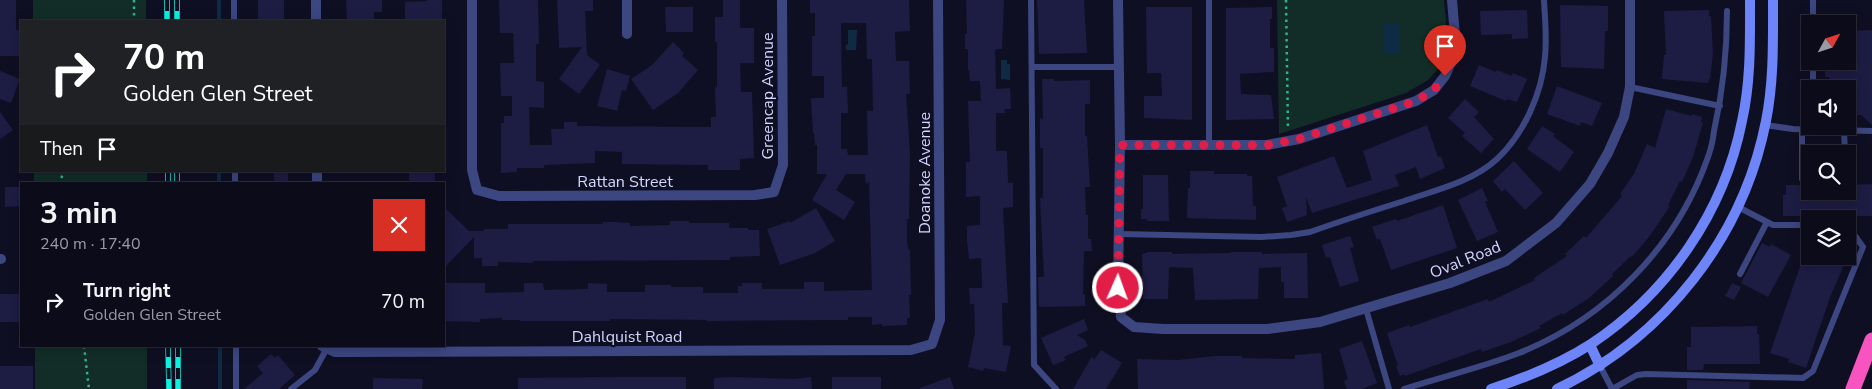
<!DOCTYPE html>
<html lang="en">
<head>
<meta charset="utf-8">
<style>
	body { margin:0; font-family:"Nunito Sans",sans-serif; background:#191927; color:#f1f3f6; height:100vh; display:flex; flex-direction:column; font-size:19px; white-space:nowrap }
	* { box-sizing:border-box; margin:0 }
	p { font-size:16px; color:#9a9ba2 }
	.icon { flex:none; width:28px; height:28px; fill:none; stroke:currentColor; stroke-width:2; stroke-linecap:round; stroke-linejoin:round }
	.map { position:relative; flex:1; overflow:hidden }
	.sheet { position:absolute; left:20px; top:182px; width:425px; height:165px; display:flex; flex-direction:column; background:#0b0b1a; border-radius:0px; box-shadow:0 2px 12px #0003,0 0 0 1px #2b2b39 }
	.sheet>* { flex:none }
	.top-card { position:absolute; left:20px; top:20px; width:425px; height:152px; border-radius:0px; box-shadow:0 2px 12px #0003,0 0 0 1px #2b2b39; background:#202124; color:#fff; overflow:hidden }
	.needle { width:32px; rotate:50deg }
	.fabs { position:absolute; left:1801px; top:15px; display:grid; gap:10px }
	.fabs a { display:grid; place-items:center; width:55px; height:55px; border-radius:0px; background:#0b0b1a; box-shadow:0 2px 12px #0003,0 0 0 1px #2b2b39; font-size:25px }
	.pin { position:absolute; display:grid; place-items:center; width:42px; height:42px; color:#fff; margin:-51px -21px; border-radius:50% 50% 50% 0; rotate:-45deg; box-shadow:0 0 5px #0007 }
	.pin .icon { rotate:45deg }
	.me { position:absolute; width:55px; margin:-28px; rotate:2deg; stroke-linejoin:round; filter:drop-shadow(0 0 4px #0008) }
	.turn { display:flex; align-items:center; gap:18px; height:105px; padding:0 20px; font-size:22px }
	.turn .icon { width:65px; height:65px; stroke-width:2.5 }
	.turn b { display:block; font-size:35px; line-height:42px }
	.then { display:flex; align-items:center; height:48px; padding:0 20px; background:#0003; gap:10px; font-size:19px }
	.round { display:grid; place-items:center; flex:none; width:52px; height:52px; border-radius:0px; background:#191927 }
	.headline { display:flex; align-items:center; justify-content:space-between; height:85px; padding:0 20px }
	h1 { font-size:30px; font-weight:700; line-height:38px }
	ul { padding:0; list-style:none }
	li { display:flex; align-items:center; gap:15px; height:70px; padding:0 20px }
	li div { flex:1 }
	li b { display:block; font-size:19px }
	li em { font-style:normal }
	.map>svg:first-child { display:block }
</style>
</head>
<body>
<div class="map">
<svg width="1872" height="389" viewBox="0 0 1872 389">
	<rect width="100%" height="100%" fill="#0f0f23"/>
	<path fill="#122d27" d="M33,0H146V21H33Z
		M1277,0H1444L1446,22L1440,67L1428,80L1406,93L1279,134Z
		M34,171H147V184H34Z
		M35,346H147V389H35Z"/>
	<path fill="#0e2b43" d="M1383,23H1400V53H1383Z
		M848,30H857L856,50H846V45L848,44Z
		M1001,60H1007V64H1010V80L1001,79Z"/>
	<g fill="none" stroke-linecap="round" stroke-linejoin="round">
		<path stroke="#0e2b43" stroke-width="4" d="M219,0V21
			M219,171V184
			M220,346V389"/>
	</g>
	<path fill="#1d1c43" fill-rule="evenodd" d="M0,0H16V30H21V56H0Z
		M258,0H284V19H258Z
		M346,0H382V12H374V21H347Z
		M426,0H442V21H405V2L427,1Z
		M499,0H538L539,44H536V81L544,82V108L529,107L530,145H552L551,129H564V122H577V126L711,127V117H716L715,86L717,88V42H715V17H723V0H740V28H754V63H740L741,92H752L754,158L740,159V170H708V165L622,164V152L595,151V163L544,165V168H517V172L501,173V123H504V116H512V96H501L500,63H514L513,33H500Z
		M557,0H593V11H585L587,55L600,65L579,94L559,79L582,47L559,48Z
		M810,0H909L910,31L895,32L896,61H909L910,94H906L910,153L909,219H907V243L909,250H910L911,295H909L910,318H907V325L882,326V324L872,325V317H848V320H829L707,321V320L610,319V321H520V320H502V318L480,319V322L444,321V283H485V293L524,292V283H543L544,290L588,289V283L607,284V292H645V285H671V287H703V293H738V286H742V283H762V289H804V282H824V291L872,290L869,181L866,185L865,174H846L836,190L855,202L844,220L812,200L827,174H817V145H815L814,133H813L811,98H824V76H812V36H815V13H810ZM841,23H866L867,59H872L873,111H867L868,155H848L847,149H841V113H848L847,87H842Z
		M966,0H1004L1002,49H995L996,89L1010,88L1011,109H1004L1005,113H996V151H1007L1008,183H1013V207L1003,208L1008,303H1002L1003,345L1011,346L1006,372L984,368L983,371L968,367L975,333L974,304H970L969,288H982V280L981,258L969,259L967,241V226L980,225V196L966,197V162H970L968,101H981L980,81H970L969,70H968V49H965V34H967Z
		M1037,0H1084L1087,53L1039,54Z
		M1560,5L1608,6V31H1605L1604,69L1561,67Z
		M665,7H693V32H666Z
		M1146,7H1192V120L1144,118V96H1162L1161,73H1147Z
		M1272,7V19H1270V48H1274V72L1240,74L1241,94L1271,95L1274,119L1226,120V8Z
		M1527,10L1528,38L1512,39V34L1481,35L1480,11Z
		M1709,10V16H1711L1713,54L1710,79H1709L1708,83L1662,79L1664,55H1666L1664,11Z
		M1872,30V125L1861,115L1848,116V89H1830L1829,77H1825V61H1848V31Z
		M673,42L684,53L682,56L698,70L678,93L653,110L631,79L652,65Z
		M1479,65L1496,72L1497,70L1512,76L1513,73L1527,79L1517,102L1507,99L1506,101L1470,86Z
		M607,69L630,76L626,91L622,90L617,111L597,106Z
		M0,71L20,79L11,103L0,99Z
		M1042,79H1054V81L1090,80V104H1085V136H1087L1090,187H1085L1086,215H1088V239H1091L1092,251H1084L1083,294H1085V306L1039,307L1038,277H1044L1040,198H1043V148H1040V118L1043,119Z
		M1557,86L1602,103L1592,126L1581,122L1580,126L1547,114Z
		M1465,99L1479,112L1474,117L1494,139L1481,153L1462,136L1465,133L1448,118Z
		M1666,109L1692,116V114L1702,117L1701,122L1703,123L1693,157L1682,182L1680,181L1668,205L1670,206L1649,237L1632,257L1631,256L1612,274L1613,276L1589,298L1563,315L1562,313L1539,326L1541,328L1511,342L1482,352L1481,349L1405,376V374L1400,376L1396,366H1398L1387,333L1409,325L1410,327L1488,299L1489,302L1535,280L1534,278L1567,256L1565,254L1584,236L1586,238L1622,196L1620,194L1634,174L1647,144L1655,148Z
		M0,112L13,130L0,139Z
		M1427,125L1438,157L1441,156L1445,168L1420,179L1416,167L1395,175L1399,186L1312,213L1306,197L1307,215L1287,222L1282,208L1287,206L1277,177L1334,156L1347,188L1372,180L1363,151Z
		M1542,126L1555,134L1553,136L1574,152L1560,172L1527,149Z
		M1514,161L1543,193L1525,210L1505,189L1502,192L1493,181Z
		M274,171H288V184H274Z
		M409,171H435V184H409Z
		M1190,171H1214V174H1247V176H1252L1253,206H1256V220L1187,218L1188,188H1190Z
		M1143,175H1168L1169,221H1147V219H1141V209H1143Z
		M1872,184V216H1783V195H1786V185H1810V191H1848V185Z
		M5,187H21V206L5,207Z
		M1482,188L1488,201L1485,202L1498,232L1477,241L1458,200Z
		M1443,205L1457,248L1391,270L1380,239L1377,240L1372,227L1396,219L1397,221Z
		M444,207L469,231H484V229H508V224H603V222H616L630,223V226L670,225V221H689V223H729V228H748V230H759L760,256L730,257V260L533,261V263L498,262V266H482V258H474V237L444,268Z
		M816,208L835,241L815,253L780,265L767,229L790,221V223Z
		M1350,236L1354,247L1350,248L1359,281L1340,287L1330,257L1326,258L1322,245Z
		M1762,243L1770,247L1771,244L1791,255L1768,297L1741,283Z
		M1147,252H1172V254L1231,253V252H1262V254L1307,253L1308,298H1284V282H1281V267L1259,268L1258,299L1195,300L1193,268L1169,267L1168,299H1143L1142,254L1147,253Z
		M1806,256H1848L1830,297L1806,368L1788,362L1789,359L1770,353L1802,261L1803,262Z
		M1732,283L1741,287L1734,300L1725,296Z
		M0,294H21V322H0Z
		M1084,319L1088,330L1077,335L1085,340L1088,346L1064,357L1066,360L1053,365L1041,338Z
		M1757,326V334H1759L1760,364H1704L1703,370H1687V347H1691V327Z
		M1362,341L1377,383L1362,389H1347L1344,381L1348,379L1339,349Z
		M1101,350L1122,363L1106,389H1073L1092,356L1094,360Z
		M1321,353L1324,389H1138L1137,359L1178,360L1216,356H1242V358L1295,359V355Z
		M271,354L275,358L278,355L295,375L279,389H244L263,373L257,366Z
		M0,366H33V389H0Z
		M615,377H686V389H518V378Z
		M732,377L795,379L811,377L812,389H714V378Z
		M832,377H881V389H832Z
		M950,377L954,389H920V388Z
		M373,378L423,379L422,389H373Z
		M1687,380L1750,382L1749,389H1687Z"/>
	<g fill="none" stroke-linecap="round" stroke-linejoin="round">
		<path stroke="#34b092" stroke-width="2.5" stroke-dasharray="2.5 4" stroke-linecap="butt" d="M134,0V21
			M1286,0L1288,130
			M59,184L64,171
			M84,346L89,389"/>
		<path stroke="#3c4680" stroke-width="6" d="M234,0V21
			M1031,0L1034,365L1056,389
			M1813,0V24
			M1813,61V89
			M1032,67H1118
			M1630,87L1720,106
			M1765,125L1793,129L1872,131
			M1802,129V179
			M1844,130L1845,154
			M1209,145V0
			M235,171V184
			M1738,207L1773,225H1810
			M1120,234L1261,237L1291,235L1310,232C1341,221 1372,211 1404,201C1436,190 1472,182 1497,159C1524,134 1542,93 1545,57C1547,38 1545,19 1544,0
			M1740,274L1767,222
			M1366,309L1389,389
			M236,346V389
			M1600,366L1612,389L1637,375L1646,374L1803,378L1813,371L1863,247L1848,226
			M291,389L315,370L327,348
			M1404,389C1441,377 1483,367 1519,353C1607,318 1677,246 1708,157C1711,149 1713,140 1714,131C1723,91 1727,52 1727,11"/>
		<path stroke="#3c4680" stroke-width="10" d="M316,0V21
			M472,0V170L477,190L499,196L755,195L774,192L783,165L782,0
			M627,0V34
			M1118,0L1120,145L1118,288L1121,317L1134,327L1163,329H1267L1320,322L1450,283L1506,261L1556,223L1590,184L1608,153L1624,117L1630,87V0
			M1120,145H1267L1299,139L1416,101L1434,90L1445,76L1453,58L1455,36L1452,0
			M317,171V184
			M0,259H1
			M322,346L335,352L911,350L932,344L940,320L938,0"/>
		<path stroke="#6e84f9" stroke-width="10" d="M1590,345L1600,366
			M1491,389C1525,378 1560,364 1591,344C1668,293 1724,212 1742,121C1751,81 1750,41 1750,0
			M1557,389C1664,338 1743,238 1766,121C1774,81 1773,40 1773,0"/>
		<path stroke="#f854c0" stroke-width="15" d="M1853,389L1872,340"/>
		<g stroke="#0bf2de" stroke-width="5.5">
			<path id="rail" d="M167,0V21
				M177,0V21
				M168,171V184
				M177,171V184
				M168,346L169,389
				M178,346V389"/>
		</g>
		<use href="#rail" stroke="#0f0f23" stroke-width="4" stroke-dasharray="11" stroke-linecap="butt"/>
	</g>
	<g fill="none" stroke-linecap="round" stroke-linejoin="round">
		<path stroke="#e11d48" stroke-width="9" stroke-dasharray="0 16.2" d="M1118,288L1120,145H1267L1299,139L1416,101L1434,90L1445,76"/>
	</g>
	<g text-anchor="middle" stroke-width="4.5" stroke-linejoin="round" paint-order="stroke">
		<g font-size="16" fill="#d3d6fd" stroke="#0f0f23">
			<text transform="translate(767 96) rotate(-90)" y="6">Greencap Avenue</text>
			<text transform="translate(924 173) rotate(-90)" y="6">Doanoke Avenue</text>
			<text x="625" y="187">Rattan Street</text>
			<text transform="translate(1465 259) rotate(-22)" y="6">Oval Road</text>
			<text x="627" y="342">Dahlquist Road</text>
		</g>
	</g>
</svg>
<div class="fabs">
<a><svg class="needle" viewBox="-14 -14 28 28"><path d="M0-13l5 13h-10z" fill="#e53935"/><path d="M0 13l5-13h-10z" fill="#9a9ba2"/></svg></a>
<a><svg class="icon" aria-label="sound" viewBox="0 0 24 24"><path d="M4 9h4l5-4v14l-5-4H4zM17 9q2 3 0 6"/></svg></a>
<a><svg class="icon" aria-label="search" viewBox="0 0 24 24"><circle cx="10" cy="10" r="6"/><path d="M15 15l6 6"/></svg></a>
<a><svg class="icon" aria-label="layers" viewBox="0 0 24 24"><path d="M12 4l9 5-9 5-9-5zM3 14l9 5 9-5"/></svg></a>
</div>
<div class="pin" style="left:1445px;top:76px;background:#d93025"><svg class="icon" aria-label="arrive" viewBox="0 0 24 24"><path d="M6 21V4h12l-3 4 3 4H6"/></svg></div>
<svg class="me" style="left:1118px;top:288px" viewBox="-20 -20 40 40"><circle r="17" fill="#e11d48" stroke="#fff" stroke-width="3"/><path d="M0-11L8 9 0 5-8 9z" fill="#fff"/></svg>
<div class="top-card">
<div class="turn"><svg class="icon" aria-label="right" viewBox="0 0 24 24"><path d="M7 20v-9h11M14 6l5 5-5 5"/></svg><div><b>70 m</b>Golden Glen Street</div></div>
<div class="then">Then<svg class="icon" aria-label="arrive" viewBox="0 0 24 24"><path d="M6 21V4h12l-3 4 3 4H6"/></svg></div>
</div>
<section class="sheet">
<div class="headline"><div><h1>3 min</h1><p>240 m · 17:40</p></div><a class="round" style="background:#d93025;color:#fff"><svg class="icon" aria-label="close" viewBox="0 0 24 24"><path d="M6 6l12 12M18 6L6 18"/></svg></a></div>
<ul>
<li><svg class="icon" aria-label="right" viewBox="0 0 24 24"><path d="M7 20v-9h11M14 6l5 5-5 5"/></svg><div><b>Turn right</b><p>Golden Glen Street</p></div><em>70 m</em></li>
</ul>
</section>
</div>
</body>
</html>
